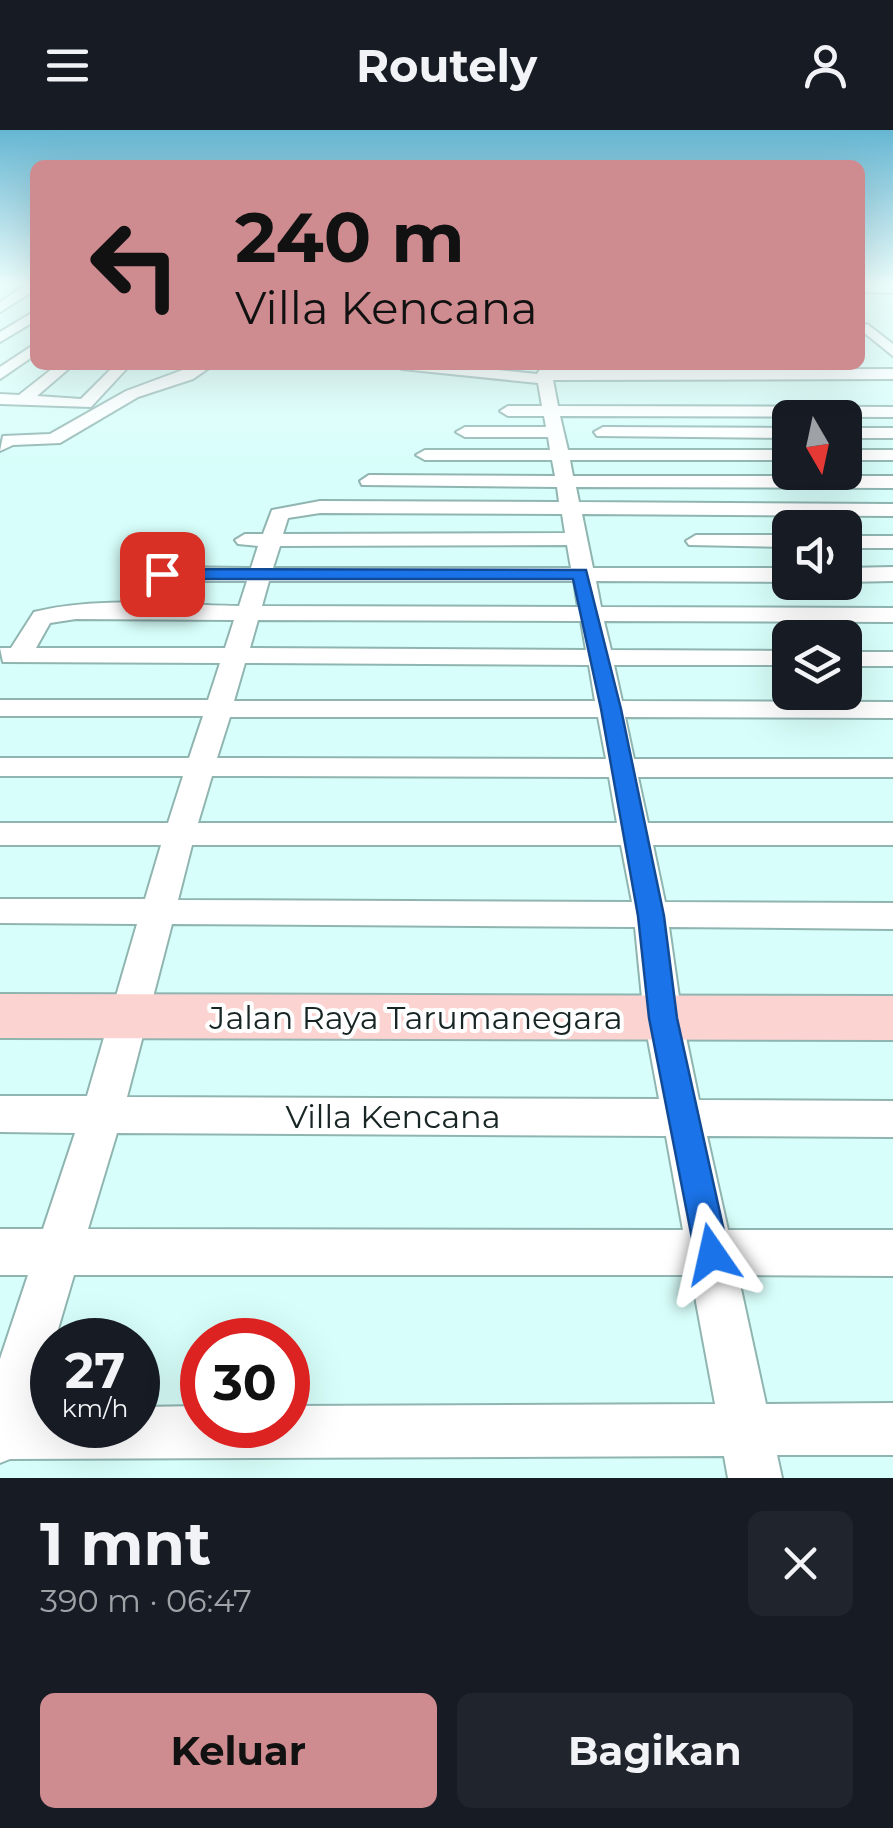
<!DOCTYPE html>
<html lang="id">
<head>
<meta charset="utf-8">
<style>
	body { margin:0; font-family:Montserrat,sans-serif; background:#20242c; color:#f1f3f6; height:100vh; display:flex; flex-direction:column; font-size:38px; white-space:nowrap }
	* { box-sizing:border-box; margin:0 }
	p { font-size:32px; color:#9ea1a6 }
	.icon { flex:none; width:55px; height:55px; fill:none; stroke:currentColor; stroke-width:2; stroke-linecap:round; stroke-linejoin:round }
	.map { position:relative; height:1348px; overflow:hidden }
	.details { display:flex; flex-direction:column; background:#171b24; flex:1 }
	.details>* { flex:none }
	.banner { position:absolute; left:30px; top:30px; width:835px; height:210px; border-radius:15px; box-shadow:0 10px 40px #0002; background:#cf8c90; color:#111; overflow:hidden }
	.needle { width:65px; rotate:171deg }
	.tools { position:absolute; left:772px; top:270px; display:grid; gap:20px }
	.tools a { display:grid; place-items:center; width:90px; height:90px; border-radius:15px; background:#171b24; box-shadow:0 10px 40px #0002; font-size:50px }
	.speed { position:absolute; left:30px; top:1188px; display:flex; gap:20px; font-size:50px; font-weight:700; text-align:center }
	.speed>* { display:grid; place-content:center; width:130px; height:130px; border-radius:50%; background:#171b24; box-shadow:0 10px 40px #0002; line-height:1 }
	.speed small { font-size:25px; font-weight:400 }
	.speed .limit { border:15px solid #d22; background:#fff; color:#111 }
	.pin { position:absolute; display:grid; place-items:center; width:85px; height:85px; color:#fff; margin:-42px; border-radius:20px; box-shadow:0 5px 15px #0006 }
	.me { position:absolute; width:110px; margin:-55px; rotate:349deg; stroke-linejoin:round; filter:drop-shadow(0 0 8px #0008) }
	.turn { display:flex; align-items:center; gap:35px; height:210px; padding:0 40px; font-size:45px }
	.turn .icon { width:130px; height:130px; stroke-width:2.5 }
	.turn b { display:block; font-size:70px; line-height:85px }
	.round { display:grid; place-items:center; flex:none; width:105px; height:105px; border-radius:15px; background:#20242c }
	.summary { display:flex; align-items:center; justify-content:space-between; height:170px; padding:0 40px }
	h1 { font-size:60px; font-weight:700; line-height:75px }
	.action { display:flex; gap:20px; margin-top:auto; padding:20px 40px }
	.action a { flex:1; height:115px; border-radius:15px; background:#cf8c90; color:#111; font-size:40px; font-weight:700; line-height:115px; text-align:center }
	.action a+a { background:#20242c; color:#f1f3f6 }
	header { display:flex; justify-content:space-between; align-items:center; height:130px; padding:0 40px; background:#171b24; font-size:45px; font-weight:700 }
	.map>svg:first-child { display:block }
</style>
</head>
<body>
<header><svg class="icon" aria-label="menu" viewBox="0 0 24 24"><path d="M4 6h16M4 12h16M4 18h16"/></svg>Routely<svg class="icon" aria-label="person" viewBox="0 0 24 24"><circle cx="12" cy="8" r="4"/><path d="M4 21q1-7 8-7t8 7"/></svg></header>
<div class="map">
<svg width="893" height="1348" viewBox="0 0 893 1348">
	<rect width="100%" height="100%" fill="#d7fefa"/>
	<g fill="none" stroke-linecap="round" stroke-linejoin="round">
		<g stroke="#90b5b1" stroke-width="4">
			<path id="street" d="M27,154H35V160L0,182V172Z
				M860,154L893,155V163L860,162Z
				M35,181V191L0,212V202Z
				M867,194L893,214V226L862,201L860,198Z
				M35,214V225L0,249V237Z
				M57,235H73L37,266L81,269L115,235H130L91,277L0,274V264L19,265Z
				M196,235H213L193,249L138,267L60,313L13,315L0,321L3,306L50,304L126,261Z
				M395,235H448L537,244L543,235H557L554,240L893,239V249L553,250L558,276L893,277V287L560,286L568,320H790V330H570L573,346H893V358L576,357L579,372L893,374V386L582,384L593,438H790V452L596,451L601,477L893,478V492L604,491L611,520L790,521V535H614L622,571L893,572V588L625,587L634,629H893V647H638L648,693H893V715H653L665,772L893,773V799L669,797L682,888L699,970L893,971V1007L707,1006L728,1100H893V1146L738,1145L766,1274L893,1273V1325H777L782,1348H728L724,1326L10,1329L0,1333V1229L28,1145H0V1099H43L75,1003L0,1002V966H87L137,794L0,793V769H145L161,715H0V693H168L183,646H0V628H189L203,586H0V570H208L220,533L3,532L0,518H11L34,482C98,466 173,475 239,476L247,451H161L150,444L161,437L251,438L258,416L238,414L235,410L245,404H263L272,380L320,371L559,372L557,357L362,355L360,351L369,345L555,346L552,330H425L416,325L425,320H550L548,307H465L456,302L465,297H546L544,286H508L500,281L508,276H542L538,253L402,239ZM320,383L562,384L565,403L283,404L288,388ZM567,415L571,438H273L280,416ZM269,451H574L578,477L262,476ZM76,489L234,490L225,518H36L50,493ZM258,490L581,491L586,520L250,518ZM245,533L589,535L595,571H234ZM230,587H598L606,629L217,628ZM212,646L609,647L617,693H198ZM192,715H621L632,772L178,770ZM172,794L635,797L644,888L659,969L127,967ZM117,1003L666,1006L683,1100L88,1099ZM74,1145H691L715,1274L288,1276V1295H202V1276L138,1277V1295H52V1277H35Z
				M603,297L790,298V308L597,306L594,302Z
				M845,298H893V308H845Z
				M845,320H893V330H845Z
				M696,405H790V417L689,415L686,411Z
				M845,406H893V418H845Z
				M893,437V451L845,452V438Z
				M845,522H893V536H845Z"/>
		</g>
		<g stroke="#90b5b1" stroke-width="4">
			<path id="secondary" d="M0,864L893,866V910L0,908Z"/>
		</g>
		<use href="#street" fill="#fff" fill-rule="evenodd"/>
		<use href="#secondary" fill="#fbd4d1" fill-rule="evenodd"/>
	</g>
	<path fill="#96b7b4" d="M294,235H320L318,238Z"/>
	<linearGradient id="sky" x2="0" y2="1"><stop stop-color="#66b6d2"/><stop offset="0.45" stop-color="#edfffd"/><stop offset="1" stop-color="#edfffd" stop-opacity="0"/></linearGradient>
	<rect width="893" height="342" fill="url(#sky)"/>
	<path fill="#1a73e8" stroke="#114b97" stroke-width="2.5" d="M586,440L621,579L664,786L677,888L729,1124L724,1136L712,1141L700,1136L695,1124L649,888L638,786L601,579L573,449H162L153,444L162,439Z"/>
	<g text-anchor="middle" stroke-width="8" stroke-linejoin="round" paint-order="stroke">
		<g font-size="32" fill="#172624" stroke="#fff">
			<text x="416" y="899">Jalan Raya Tarumanegara</text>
			<text x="393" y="998">Villa Kencana</text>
		</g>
	</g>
</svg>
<div class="tools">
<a><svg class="needle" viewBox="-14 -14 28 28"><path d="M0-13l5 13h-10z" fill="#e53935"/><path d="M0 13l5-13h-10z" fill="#9ea1a6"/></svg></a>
<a><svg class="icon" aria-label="sound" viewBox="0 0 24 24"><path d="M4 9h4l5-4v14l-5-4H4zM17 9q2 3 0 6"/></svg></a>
<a><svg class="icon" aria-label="layers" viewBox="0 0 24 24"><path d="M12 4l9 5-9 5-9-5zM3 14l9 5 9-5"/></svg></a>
</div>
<div class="speed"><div>27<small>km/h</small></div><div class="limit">30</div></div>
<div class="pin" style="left:162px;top:444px;background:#d93025"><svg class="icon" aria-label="arrive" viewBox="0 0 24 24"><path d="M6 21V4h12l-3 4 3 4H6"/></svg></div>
<svg class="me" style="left:712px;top:1124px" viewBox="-20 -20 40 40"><path d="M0-17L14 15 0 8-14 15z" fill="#1a73e8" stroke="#fff" stroke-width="4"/></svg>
<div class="banner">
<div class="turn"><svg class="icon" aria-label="left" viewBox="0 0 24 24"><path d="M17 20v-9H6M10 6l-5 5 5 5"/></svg><div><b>240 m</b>Villa Kencana</div></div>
</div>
</div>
<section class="details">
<div class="summary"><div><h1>1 mnt</h1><p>390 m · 06:47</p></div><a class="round"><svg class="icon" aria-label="close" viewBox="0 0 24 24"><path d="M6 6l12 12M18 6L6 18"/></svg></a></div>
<div class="action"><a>Keluar</a><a>Bagikan</a></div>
</section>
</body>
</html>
